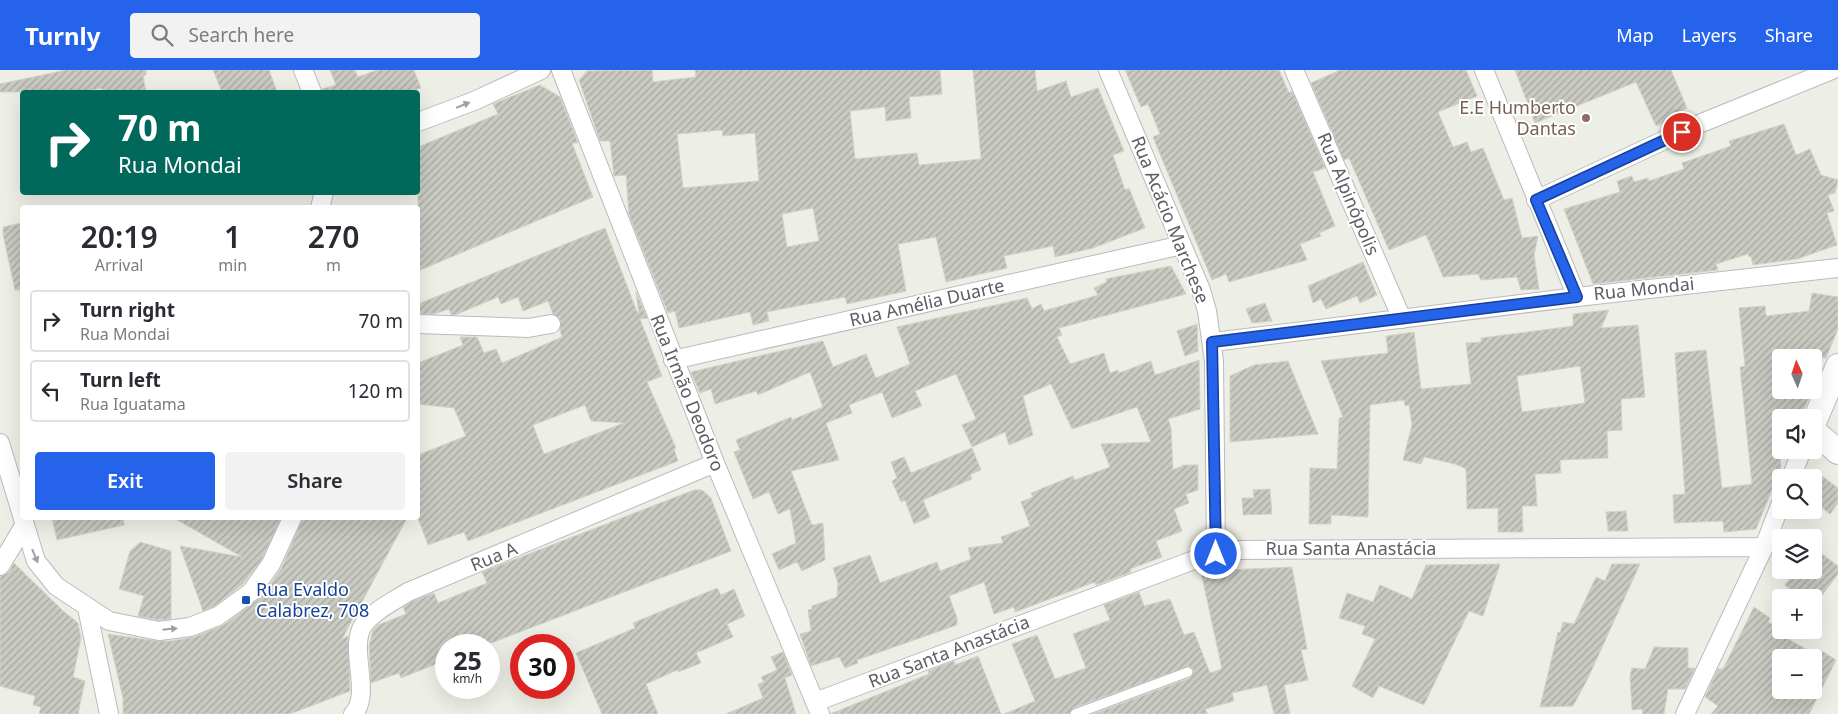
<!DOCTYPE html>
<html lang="en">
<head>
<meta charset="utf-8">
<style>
	body { margin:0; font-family:"Noto Sans",sans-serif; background:#f2f2f3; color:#2b2b33; height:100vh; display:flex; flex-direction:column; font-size:19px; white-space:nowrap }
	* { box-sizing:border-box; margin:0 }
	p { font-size:16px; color:#7c7c81 }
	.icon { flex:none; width:28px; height:28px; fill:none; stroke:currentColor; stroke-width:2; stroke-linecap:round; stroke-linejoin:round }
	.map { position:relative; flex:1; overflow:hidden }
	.drawer { position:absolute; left:20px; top:135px; width:400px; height:315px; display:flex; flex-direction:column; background:#fff; border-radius:5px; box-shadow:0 5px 20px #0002 }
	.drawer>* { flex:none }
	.banner { position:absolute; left:20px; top:20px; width:400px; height:105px; border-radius:5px; box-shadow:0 5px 20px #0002; background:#00695c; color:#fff; overflow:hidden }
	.needle { width:32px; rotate:357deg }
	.buttons { position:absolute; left:1772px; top:279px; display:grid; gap:10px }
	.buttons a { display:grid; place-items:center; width:50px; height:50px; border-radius:5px; background:#fff; box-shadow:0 5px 20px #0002; font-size:25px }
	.speed { position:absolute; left:435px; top:564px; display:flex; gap:10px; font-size:25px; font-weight:700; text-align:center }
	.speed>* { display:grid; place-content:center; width:65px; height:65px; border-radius:50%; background:#fff; box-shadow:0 5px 20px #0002; line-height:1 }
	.speed small { font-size:12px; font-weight:400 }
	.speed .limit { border:8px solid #d22; background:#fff; color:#111 }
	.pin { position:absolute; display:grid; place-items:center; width:42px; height:42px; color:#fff; margin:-21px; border:2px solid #fff; border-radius:50%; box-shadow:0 1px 5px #0007 }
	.me { position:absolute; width:55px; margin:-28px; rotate:0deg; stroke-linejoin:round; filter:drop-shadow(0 0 4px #0008) }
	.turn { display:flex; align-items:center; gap:18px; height:105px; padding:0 15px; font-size:22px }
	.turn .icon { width:65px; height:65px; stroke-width:2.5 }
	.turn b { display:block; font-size:35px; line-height:42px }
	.eta { display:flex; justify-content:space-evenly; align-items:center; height:85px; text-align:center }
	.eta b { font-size:30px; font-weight:600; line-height:35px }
	.cta { display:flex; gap:10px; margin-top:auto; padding:10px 15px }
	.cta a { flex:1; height:58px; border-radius:5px; background:#2563eb; color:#fff; font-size:20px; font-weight:600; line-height:58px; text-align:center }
	.cta a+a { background:#f2f2f3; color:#2b2b33 }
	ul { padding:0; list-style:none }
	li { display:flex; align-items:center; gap:15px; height:62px; margin:0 10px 8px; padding:0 5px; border:2px solid #e1e1e2; border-radius:5px }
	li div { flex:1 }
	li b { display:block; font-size:19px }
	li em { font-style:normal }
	header { display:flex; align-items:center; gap:30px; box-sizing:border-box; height:70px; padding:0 25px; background:#2563eb; color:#fff }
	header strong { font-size:24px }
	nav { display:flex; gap:28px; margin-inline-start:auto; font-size:18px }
	.search { width:350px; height:45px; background:#f2f2f3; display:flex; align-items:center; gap:12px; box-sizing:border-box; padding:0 18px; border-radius:5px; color:#7c7c81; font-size:19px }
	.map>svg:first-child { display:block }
</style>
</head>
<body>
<header>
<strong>Turnly</strong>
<div class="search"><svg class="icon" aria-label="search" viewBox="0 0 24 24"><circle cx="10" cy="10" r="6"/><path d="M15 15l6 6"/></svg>Search here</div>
<nav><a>Map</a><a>Layers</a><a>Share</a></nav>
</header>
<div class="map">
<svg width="1838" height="644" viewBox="0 0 1838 644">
	<defs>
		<pattern id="building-hatch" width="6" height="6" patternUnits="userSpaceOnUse" patternTransform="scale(1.25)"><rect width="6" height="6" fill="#c9cac2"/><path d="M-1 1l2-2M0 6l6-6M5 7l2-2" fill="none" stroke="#a6a7a1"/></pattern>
	</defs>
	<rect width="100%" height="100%" fill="#edefe6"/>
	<path fill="url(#building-hatch)" stroke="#d1d3c4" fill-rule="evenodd" d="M66,0H146V5L143,6L146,22H102L101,18L84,22H0V14Z
		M213,0H269L277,22H222Z
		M330,0H355L358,7L377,0H414L421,18L407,22H322V19L336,15Z
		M652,0L653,12L696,7L695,0H940L942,24L909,27L911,48L886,51L885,37L850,41L855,89L917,83L919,95L981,89L973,0H1035L1037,21L1066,11L1071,27L1098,18L1124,81L1113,85L1125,120L1129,118L1145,158L1093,178L1055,187L1053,176L1004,186L1007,198L946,212L936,167L898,174L906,221L847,234L845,227L787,238L767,242L769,251L753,255L750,242L679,258L675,241L668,243L629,145L626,105L614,106L610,71H600L579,10L587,1ZM722,60L723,66L755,63L759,111L683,118L677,64ZM813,138L819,171L787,177L782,144Z
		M1125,0H1279L1289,23L1292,21L1325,98L1313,102L1335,156L1319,163L1321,166L1300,174L1307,190L1229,212L1226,204L1212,210L1153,67L1160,64L1148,34L1141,37Z
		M1340,0H1466L1477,26L1438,42L1453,77L1467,72L1471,82L1483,78L1504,130L1512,128L1522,168L1538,166L1534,185L1539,219L1521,220L1517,207L1481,210L1478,204L1443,207L1426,165L1389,180L1349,88L1344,90L1311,13Z
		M1515,0H1671L1687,38L1670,46L1671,49L1656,56L1636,12L1535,53Z
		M540,15L560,27L578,73H572L593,127L418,201V77L498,44L493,34Z
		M1784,54L1796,85L1810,79L1821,105L1838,110L1835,123L1828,125L1834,141L1827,143L1837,175L1797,189L1753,195L1751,186L1749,187L1748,184L1716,194L1718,200L1593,214L1564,139L1620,122L1617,111L1632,106L1634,112L1648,108L1649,111L1684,99L1682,93L1731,76L1729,71Z
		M22,153V220H15L3,164V157Z
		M605,158L637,242L639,244L636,222L647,248L640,249L662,306L647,312L676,378L674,379L678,391L468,471L464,462L428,475L418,448V385L466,366L454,338L418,334V293L463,275L460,267H477L484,283L496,279L502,293L562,267L560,260L561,252L559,247L553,244L548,231L523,241L518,227L501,234L498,227L455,245H451L449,239L434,244H418V234ZM585,335L591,351L624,353L544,384L533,355Z
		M1363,192L1377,225L1360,233L1357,226L1326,239L1321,229L1313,233L1308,216Z
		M1171,196L1186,224L1059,258L1062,265L1057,267L1070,294L1104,283L1110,303L1118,300L1119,303L1151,291L1155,305L1199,290L1200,339L1168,349L1171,358L1173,400L1184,395H1198V420L1186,424L1189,433L1174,439L1182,461L1156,471L1162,487L1130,499L1131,502L1096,515L1095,512L1015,542L1014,537L994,544L984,512L949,526L957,548V555L857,590L858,593L845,598L839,587L811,596L800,564L811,561L808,540L812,539V536L837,527L838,513L833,498L870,485L880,513L937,492L940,501L971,489L968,478L1003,473L1001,467L1030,456L1021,432L1033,427L1031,423L1073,406L1075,410L1110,397L1101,374L1151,372L1137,337L1072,359L1051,314L1023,326L1033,365L1009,375L1005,362L972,377L962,355L976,349L956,304L915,321L922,336L892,348L882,322L849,335L852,343L826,353L839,390L791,401L812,455L823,453L825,490L802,501L797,492L779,500L772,484L796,473L790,439L778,444L769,422L753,429L734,382L740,380L736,370L791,347L792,350L823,337L810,302L758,325L756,321L715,334L711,319L700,323L691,302L823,271L833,297L866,284L876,308L910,294L897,257L1027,228L1032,239L1041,234L1044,241L1098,225L1094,218L1107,212L1106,209Z
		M1812,223L1838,227V259L1826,288H1781V320H1812L1804,339L1788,342V348H1781V359H1778L1781,397L1756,459L1724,462L1723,451L1674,453L1673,425L1685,424L1675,283L1706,280L1722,418L1752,414L1740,297L1745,296L1739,238L1765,236L1766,246L1809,241Z
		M1265,233L1272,251L1252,253L1246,239Z
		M1609,240L1601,258L1638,255L1645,327L1621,329L1622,360L1607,361L1608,388L1560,390L1561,403L1535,404L1537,436H1522L1523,462H1498V438L1467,439L1466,399L1455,394L1424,387L1421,394L1403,390L1412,355L1409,335L1405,336L1404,330L1370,335L1368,447L1331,445V454H1309L1310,398L1337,399L1339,348L1343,347L1321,291L1388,283L1386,266L1414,262L1421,319L1471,314L1466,273L1481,272V268L1573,256V244ZM1580,296L1585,333L1522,342L1517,306Z
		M1197,254L1198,281L1185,286L1177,261Z
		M1288,291L1318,364L1230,372V306L1254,295Z
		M972,378L981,400L970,405L972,409L923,430L930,447L914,454L905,430L901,432L892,411L897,408L891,392L904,387L911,403Z
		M1822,406L1838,418V433L1830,444L1814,431V417Z
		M1270,419L1272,444L1243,445L1242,428H1254L1253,420Z
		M694,420H702L711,428L731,481L486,575H446V590L401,608L399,603L371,613L369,576L373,560L378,555L406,544L403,537L413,531L434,523L438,533L487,513L482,502Z
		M1626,441L1628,461H1608L1606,442Z
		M52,448H123L124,455L57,470Z
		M174,448H281L262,489L243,514L213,537L203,541L180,476L242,487Z
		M303,448H407L342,569L348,566L350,621L290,644H123V628L108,564L157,571H171L194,567L224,555L260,528L281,499Z
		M140,472L171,481V549L159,550L138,546L144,526L119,519L130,481Z
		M1814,478L1838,496V504L1820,528H1801L1785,515L1796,500H1814Z
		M14,493L62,540L78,553L81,568L73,607L85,611L78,644H39L41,637L33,635L35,626L0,616V507L9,502Z
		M1500,494L1483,546L1469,541L1424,635L1379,616L1373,628L1352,616L1375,569L1362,564L1365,556L1339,548L1347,523L1373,532L1380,515L1412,529L1426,495Z
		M1612,494H1640L1588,608L1573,636L1540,637L1558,562L1560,563L1563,552L1574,554L1596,507L1605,511Z
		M1226,497V500L1292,497L1307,579L1301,580L1308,610L1284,615L1290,644H1274L1267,615L1232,623L1234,631L1205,639L1208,644H1093L1190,608L1194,600L1189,596L1073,638L1069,644H1004L1035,631L1012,574L1037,565L1055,609L1086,598L1073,564L1110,550L1104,535L1139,522L1144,536L1170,529L1184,565L1194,562L1210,603L1222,599L1201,502Z
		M717,518L721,525L734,519L745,546L727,554L733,567L696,583L701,593L678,602L677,600L646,614L658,644H602L576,583L635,558L633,553Z
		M1754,537L1770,548L1768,552L1791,565L1788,569L1820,587L1822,581L1836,590L1809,644H1711L1718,636L1705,627L1718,599H1723ZM1781,588H1814V620H1781Z
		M1654,577L1688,578V598H1695L1685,619H1668L1664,644H1643L1642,639L1632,640L1630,606L1632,598L1645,599Z
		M783,582L792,605L785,608L796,644H726L763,628L758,614L764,612L761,607L777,600L771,587Z
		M978,586L1001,644H830L929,604L928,601L954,591L955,595Z"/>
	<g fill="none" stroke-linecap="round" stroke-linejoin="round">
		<g stroke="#babac0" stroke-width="11">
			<path id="lane" d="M1075,644L1188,602"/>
		</g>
		<g stroke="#babac0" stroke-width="20">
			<path id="street" d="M303,0L312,22
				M561,0L715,393L820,644
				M1108,0L1201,220L1207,241L1214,291L1216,484
				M1294,0L1402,249
				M1484,0L1577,227
				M418,52L474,31L541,0
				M1536,130L1699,54L1832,0
				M320,138L324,122
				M418,254L528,258L551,254
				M1213,272L1577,227L1838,198
				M673,290L1182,175
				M0,373L36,491L56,516L109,551L159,561L190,557L218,546L251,522L271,494L292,448
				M1791,408L1802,380
				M0,496L24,456
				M87,538L109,644
				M815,632L1202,487L1234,480L1764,477
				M353,644C373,624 347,577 364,554C375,540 394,531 408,522L715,393
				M1685,644L1764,477L1781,433"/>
		</g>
		<g stroke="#bbbbc2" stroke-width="26">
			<path id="secondary" d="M1814,352L1838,296
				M1814,361L1838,382"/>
		</g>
		<use href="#lane" stroke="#fff" stroke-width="9"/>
		<use href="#street" stroke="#fff" stroke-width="18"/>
		<use href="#secondary" stroke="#fff" stroke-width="24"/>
	</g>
	<defs><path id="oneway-solid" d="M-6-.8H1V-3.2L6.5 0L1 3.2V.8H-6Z" transform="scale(1.25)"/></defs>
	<g fill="#9e9ea3">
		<use href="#oneway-solid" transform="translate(463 35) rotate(-22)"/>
		<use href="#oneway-solid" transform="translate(35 486) rotate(67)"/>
		<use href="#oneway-solid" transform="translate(170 559) rotate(-6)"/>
	</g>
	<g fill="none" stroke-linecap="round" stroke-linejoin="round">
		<g stroke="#184099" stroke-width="12">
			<path id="route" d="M1216,484L1212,272L1577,227L1536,130L1682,62"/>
		</g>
		<use href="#route" stroke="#2563eb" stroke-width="9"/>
	</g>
	<circle fill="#8d6e63" stroke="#fff" stroke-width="2" cx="1586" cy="48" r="5"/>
	<rect fill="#1a4fb4" stroke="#fff" stroke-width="2" x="241" y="525" width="10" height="10" rx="2.5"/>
	<g text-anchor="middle" stroke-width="4" stroke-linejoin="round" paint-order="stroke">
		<g font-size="18" fill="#785e54" stroke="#fff" text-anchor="end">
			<text x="1576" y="44">E.E Humberto<tspan x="1576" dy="21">Dantas</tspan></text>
		</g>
		<g font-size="18" fill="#5d5d65" stroke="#fff">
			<text transform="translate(1348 124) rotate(67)" y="6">Rua Alpinópolis</text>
			<text transform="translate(1170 150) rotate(68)" y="6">Rua Acácio Marchese</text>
			<text transform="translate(1644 219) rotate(-6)" y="6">Rua Mondai</text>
			<text transform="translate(927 233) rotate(-13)" y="6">Rua Amélia Duarte</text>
			<text transform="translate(687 323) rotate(68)" y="6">Rua Irmão Deodoro</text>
			<text x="1351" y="485">Rua Santa Anastácia</text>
			<text transform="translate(494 487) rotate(-22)" y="6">Rua A</text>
			<text transform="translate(949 582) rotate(-21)" y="6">Rua Santa Anastácia</text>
		</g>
		<g font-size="18" fill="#164399" stroke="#fff" text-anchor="start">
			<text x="256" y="526">Rua Evaldo<tspan x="256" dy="21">Calabrez, 708</tspan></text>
		</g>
	</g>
</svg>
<div class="buttons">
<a><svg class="needle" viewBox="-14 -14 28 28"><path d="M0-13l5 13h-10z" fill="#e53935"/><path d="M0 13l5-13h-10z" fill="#7c7c81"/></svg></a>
<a><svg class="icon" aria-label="sound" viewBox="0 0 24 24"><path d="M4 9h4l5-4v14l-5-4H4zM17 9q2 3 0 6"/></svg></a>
<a><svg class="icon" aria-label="search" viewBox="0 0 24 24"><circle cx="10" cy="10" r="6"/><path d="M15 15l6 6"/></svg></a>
<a><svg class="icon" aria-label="layers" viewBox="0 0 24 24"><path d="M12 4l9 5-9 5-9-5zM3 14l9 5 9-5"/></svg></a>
<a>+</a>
<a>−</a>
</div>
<div class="speed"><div>25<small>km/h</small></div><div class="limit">30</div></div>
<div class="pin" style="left:1682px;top:62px;background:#d93025"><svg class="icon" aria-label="arrive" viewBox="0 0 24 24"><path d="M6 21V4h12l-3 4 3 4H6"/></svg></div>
<svg class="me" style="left:1216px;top:484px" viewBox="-20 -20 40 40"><circle r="17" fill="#2563eb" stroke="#fff" stroke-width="3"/><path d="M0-11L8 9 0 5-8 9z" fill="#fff"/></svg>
<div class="banner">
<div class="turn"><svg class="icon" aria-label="right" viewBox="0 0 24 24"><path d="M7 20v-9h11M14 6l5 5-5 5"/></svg><div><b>70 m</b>Rua Mondai</div></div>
</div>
<section class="drawer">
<div class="eta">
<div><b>20:19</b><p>Arrival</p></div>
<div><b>1</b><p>min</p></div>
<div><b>270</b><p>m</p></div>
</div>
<ul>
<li><svg class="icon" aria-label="right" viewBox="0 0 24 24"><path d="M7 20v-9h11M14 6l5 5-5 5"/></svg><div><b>Turn right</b><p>Rua Mondai</p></div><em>70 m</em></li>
<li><svg class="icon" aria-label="left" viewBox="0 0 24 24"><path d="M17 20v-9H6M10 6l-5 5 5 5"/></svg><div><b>Turn left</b><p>Rua Iguatama</p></div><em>120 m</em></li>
</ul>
<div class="cta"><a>Exit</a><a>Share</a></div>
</section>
</div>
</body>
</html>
